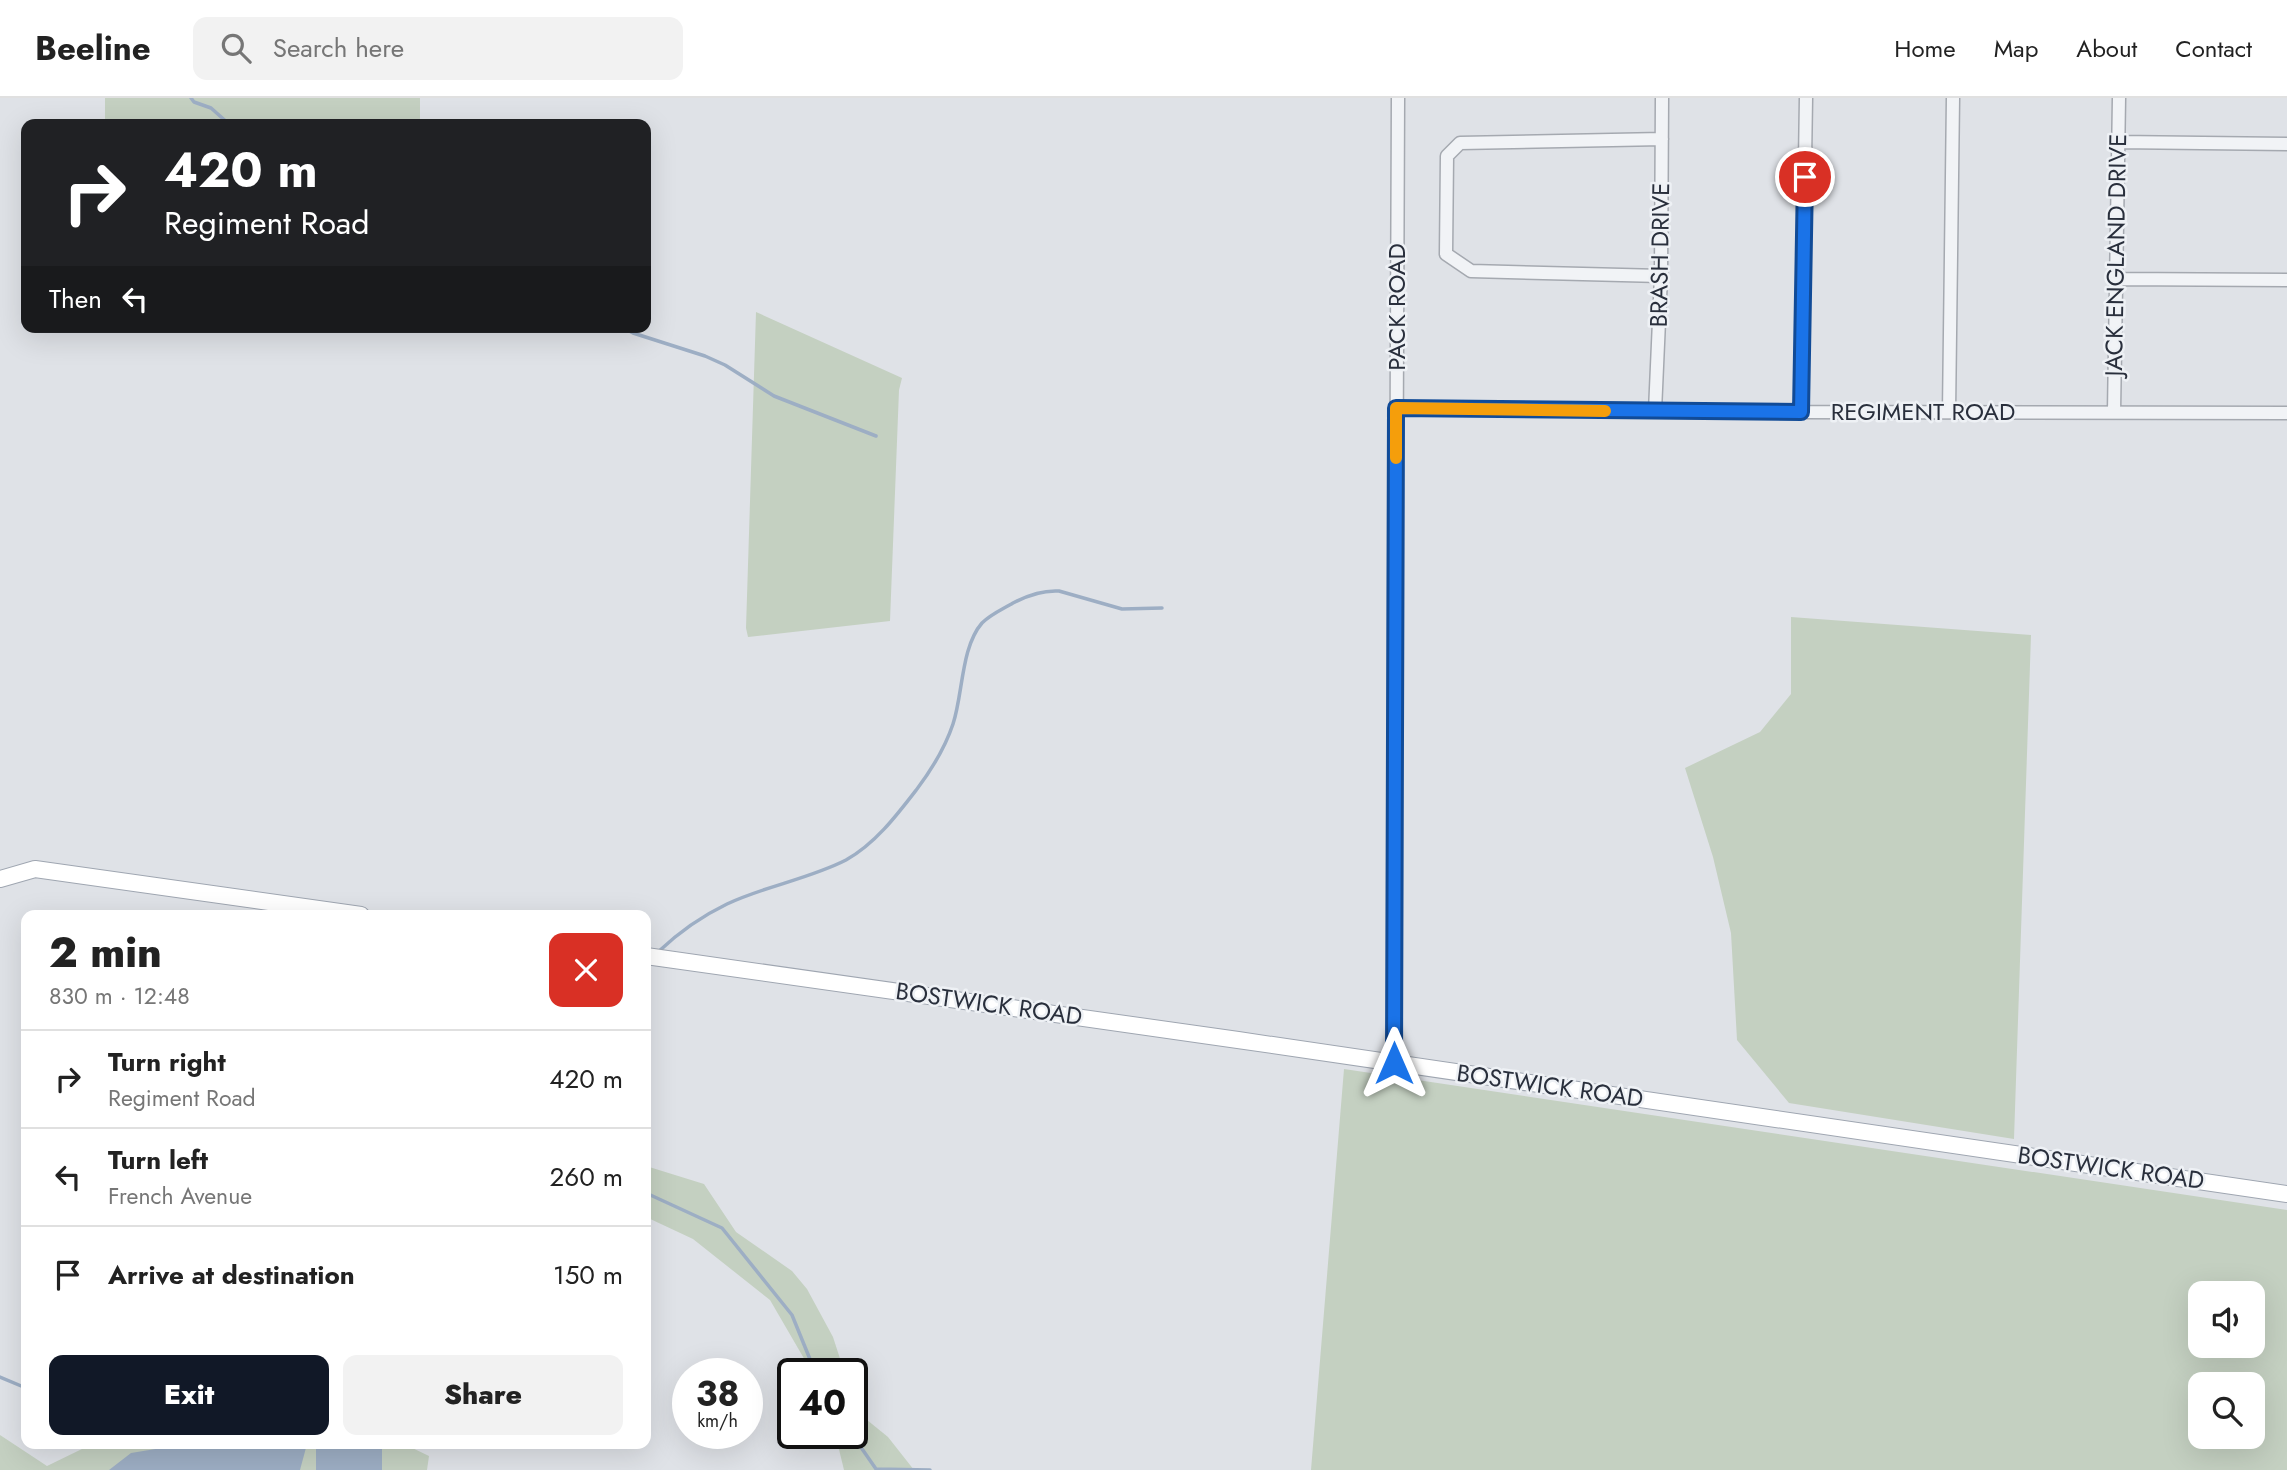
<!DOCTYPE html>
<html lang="en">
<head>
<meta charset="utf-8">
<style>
	body { margin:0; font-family:Jost,sans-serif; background:#f2f2f2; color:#222; height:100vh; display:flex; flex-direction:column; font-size:26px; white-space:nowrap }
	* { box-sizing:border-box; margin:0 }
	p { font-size:23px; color:#767676 }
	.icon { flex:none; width:38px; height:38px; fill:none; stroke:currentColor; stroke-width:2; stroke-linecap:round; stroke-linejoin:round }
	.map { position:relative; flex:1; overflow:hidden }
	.sheet { position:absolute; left:21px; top:812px; width:630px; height:539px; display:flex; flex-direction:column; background:#fff; border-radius:14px; box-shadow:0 7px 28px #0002 }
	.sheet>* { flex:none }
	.banner { position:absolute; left:21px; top:21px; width:630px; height:214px; border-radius:14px; box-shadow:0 7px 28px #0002; background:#202124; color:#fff; overflow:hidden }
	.buttons { position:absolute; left:2188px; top:1183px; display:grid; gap:14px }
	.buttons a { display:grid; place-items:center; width:77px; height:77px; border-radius:14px; background:#fff; box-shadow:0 7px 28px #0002; font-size:35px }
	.speed { position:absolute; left:672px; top:1260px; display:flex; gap:14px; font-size:35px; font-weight:700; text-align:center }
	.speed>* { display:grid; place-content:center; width:91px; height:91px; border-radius:50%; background:#fff; box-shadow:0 7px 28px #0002; line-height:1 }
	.speed small { font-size:18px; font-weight:400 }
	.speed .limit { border:4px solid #111; border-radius:10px; background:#fff; color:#111 }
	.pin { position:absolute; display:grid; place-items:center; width:60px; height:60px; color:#fff; margin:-30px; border:4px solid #fff; border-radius:50%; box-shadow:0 2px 7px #0007 }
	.me { position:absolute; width:77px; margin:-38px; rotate:0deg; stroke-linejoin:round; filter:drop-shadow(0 0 5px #0008) }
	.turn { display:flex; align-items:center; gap:24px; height:147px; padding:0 28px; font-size:32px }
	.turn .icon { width:91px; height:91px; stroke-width:2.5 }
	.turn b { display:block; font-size:49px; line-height:60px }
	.then { display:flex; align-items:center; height:66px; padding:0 28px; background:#0003; gap:14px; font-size:26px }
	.round { display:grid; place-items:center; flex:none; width:74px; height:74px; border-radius:14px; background:#f2f2f2 }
	.overview { display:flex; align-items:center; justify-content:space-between; height:119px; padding:0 28px }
	h1 { font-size:42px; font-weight:800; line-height:52px }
	.action { display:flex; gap:14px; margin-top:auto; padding:14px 28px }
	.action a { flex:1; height:80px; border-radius:14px; background:#111827; color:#fff; font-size:28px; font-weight:800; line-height:80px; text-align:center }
	.action a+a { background:#f2f2f2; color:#222 }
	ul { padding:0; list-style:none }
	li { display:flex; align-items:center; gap:21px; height:98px; padding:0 28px; border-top:2px solid #e0e0e0 }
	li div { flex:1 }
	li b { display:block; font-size:26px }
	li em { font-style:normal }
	header { display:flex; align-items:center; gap:42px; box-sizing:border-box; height:98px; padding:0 35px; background:#fff; border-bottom:2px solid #e0e0e0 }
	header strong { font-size:33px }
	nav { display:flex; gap:38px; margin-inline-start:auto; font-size:24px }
	.search { width:490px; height:63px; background:#f2f2f2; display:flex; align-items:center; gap:18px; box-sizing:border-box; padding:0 24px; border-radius:14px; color:#767676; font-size:26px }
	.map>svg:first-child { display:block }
</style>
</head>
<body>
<header>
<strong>Beeline</strong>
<div class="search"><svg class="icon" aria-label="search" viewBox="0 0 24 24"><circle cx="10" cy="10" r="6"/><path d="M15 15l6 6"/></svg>Search here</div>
<nav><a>Home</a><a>Map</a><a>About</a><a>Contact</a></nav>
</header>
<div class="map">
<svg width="2287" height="1372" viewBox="0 0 2287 1372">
	<rect width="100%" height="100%" fill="#dfe2e7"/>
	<path fill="#c4d0c1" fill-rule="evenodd" d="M105,0H420V26H105Z
		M756,214L902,280L899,292L890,523L748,539L746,530Z
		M1791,519L2031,537L2014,1041L1789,1005L1737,942L1731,835L1713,759L1685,670L1760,634L1791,596Z
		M1344,971L2287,1112V1372H1311ZM2252,1195V1248H2200V1195ZM2252,1286V1339H2200V1286Z
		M646,1068L704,1086L736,1134L792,1173L807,1191L833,1239L845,1276H813L770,1202L693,1141L646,1119Z
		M852,1300L856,1313L888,1339L914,1372H844L835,1335H852Z
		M0,1337L47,1368L84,1350L85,1346H404L429,1358L427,1372H0Z"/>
	<path fill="#9daec4" d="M186,1346H307L300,1372H109L131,1355Z
		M316,1346H378L382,1349V1372H316Z"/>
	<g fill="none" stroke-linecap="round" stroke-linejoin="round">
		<path stroke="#9daec4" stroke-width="3.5" d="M191,0L194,4L211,10L229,26
			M622,229L633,235L705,258L725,267L774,298L876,338
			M658,854C678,835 702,818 727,806C765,788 809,781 846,762C875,746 897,717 917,691C932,671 945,650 953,626C963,596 961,549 982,525C991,516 1003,511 1013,505C1028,497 1042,492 1059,493L1122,511L1162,510
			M646,1095L722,1130L792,1217L816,1276
			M0,1279L26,1290
			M851,1335L876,1371L930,1372"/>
		<g stroke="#a5a9b0" stroke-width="15">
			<path id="minor" d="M2118,44L2287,46
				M1661,178L1471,173L1446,156L1447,58L1460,45L1662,41
				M2115,181L2287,182
				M1396,311L1801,314L2287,315
				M1655,313L1661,178L1662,0
				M1801,314L1806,0
				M1949,314L1953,0
				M2114,314L2119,0
				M1394,965L1398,0"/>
		</g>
		<g stroke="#9fa6b1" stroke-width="18">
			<path id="major" d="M0,781L35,771L361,817
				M646,858L1238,942L2287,1096"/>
		</g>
		<use href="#minor" stroke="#f1f3f6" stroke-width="12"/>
		<use href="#major" stroke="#fff" stroke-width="16"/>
	</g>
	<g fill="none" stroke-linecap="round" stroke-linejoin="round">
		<g stroke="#114b97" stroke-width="18">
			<path id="route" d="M1394,965L1396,310L1801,314L1805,79"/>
		</g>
		<use href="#route" stroke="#1a73e8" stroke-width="12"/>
		<path stroke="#f59e0b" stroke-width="12" d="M1396,360V310L1605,313"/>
	</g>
	<g text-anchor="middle" stroke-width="5" stroke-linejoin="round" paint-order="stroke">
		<g font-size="24" fill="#292f3c" stroke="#eef1f5">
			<text transform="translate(1660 157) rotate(-89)" y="8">BRASH DRIVE</text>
			<text transform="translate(2116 157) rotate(-89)" y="8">JACK ENGLAND DRIVE</text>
			<text transform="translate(1397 209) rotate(-90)" y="8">PACK ROAD</text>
			<text x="1923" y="322">REGIMENT ROAD</text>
			<text transform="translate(989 906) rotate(8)" y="8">BOSTWICK ROAD</text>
			<text transform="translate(1550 988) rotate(8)" y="8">BOSTWICK ROAD</text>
			<text transform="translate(2111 1070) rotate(8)" y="8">BOSTWICK ROAD</text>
		</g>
	</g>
</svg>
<div class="buttons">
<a><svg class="icon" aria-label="sound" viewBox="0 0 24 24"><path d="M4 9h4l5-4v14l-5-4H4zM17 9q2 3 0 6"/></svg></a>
<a><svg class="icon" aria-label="search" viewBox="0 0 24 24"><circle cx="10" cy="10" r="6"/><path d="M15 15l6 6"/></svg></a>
</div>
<div class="speed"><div>38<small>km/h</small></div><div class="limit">40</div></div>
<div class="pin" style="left:1805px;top:79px;background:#d93025"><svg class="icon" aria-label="arrive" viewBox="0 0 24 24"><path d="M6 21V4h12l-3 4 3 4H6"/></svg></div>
<svg class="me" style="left:1394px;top:965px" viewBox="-20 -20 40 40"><path d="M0-17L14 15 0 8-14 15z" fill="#1a73e8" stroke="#fff" stroke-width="4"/></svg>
<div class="banner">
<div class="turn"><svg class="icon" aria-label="right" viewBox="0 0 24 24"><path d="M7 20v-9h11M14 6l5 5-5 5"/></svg><div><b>420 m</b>Regiment Road</div></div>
<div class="then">Then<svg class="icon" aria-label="left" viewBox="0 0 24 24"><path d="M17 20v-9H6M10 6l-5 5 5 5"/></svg></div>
</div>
<section class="sheet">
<div class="overview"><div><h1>2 min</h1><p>830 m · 12:48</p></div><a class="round" style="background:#d93025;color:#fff"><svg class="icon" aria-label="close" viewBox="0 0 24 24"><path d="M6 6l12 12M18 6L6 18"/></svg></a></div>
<ul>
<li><svg class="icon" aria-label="right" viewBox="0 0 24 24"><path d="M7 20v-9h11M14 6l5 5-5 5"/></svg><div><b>Turn right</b><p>Regiment Road</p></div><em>420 m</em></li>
<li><svg class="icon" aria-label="left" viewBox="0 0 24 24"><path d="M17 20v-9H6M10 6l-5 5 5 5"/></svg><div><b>Turn left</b><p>French Avenue</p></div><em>260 m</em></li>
<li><svg class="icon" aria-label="arrive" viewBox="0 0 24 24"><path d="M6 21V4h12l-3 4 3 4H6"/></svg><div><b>Arrive at destination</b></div><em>150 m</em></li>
</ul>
<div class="action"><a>Exit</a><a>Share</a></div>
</section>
</div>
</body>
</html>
